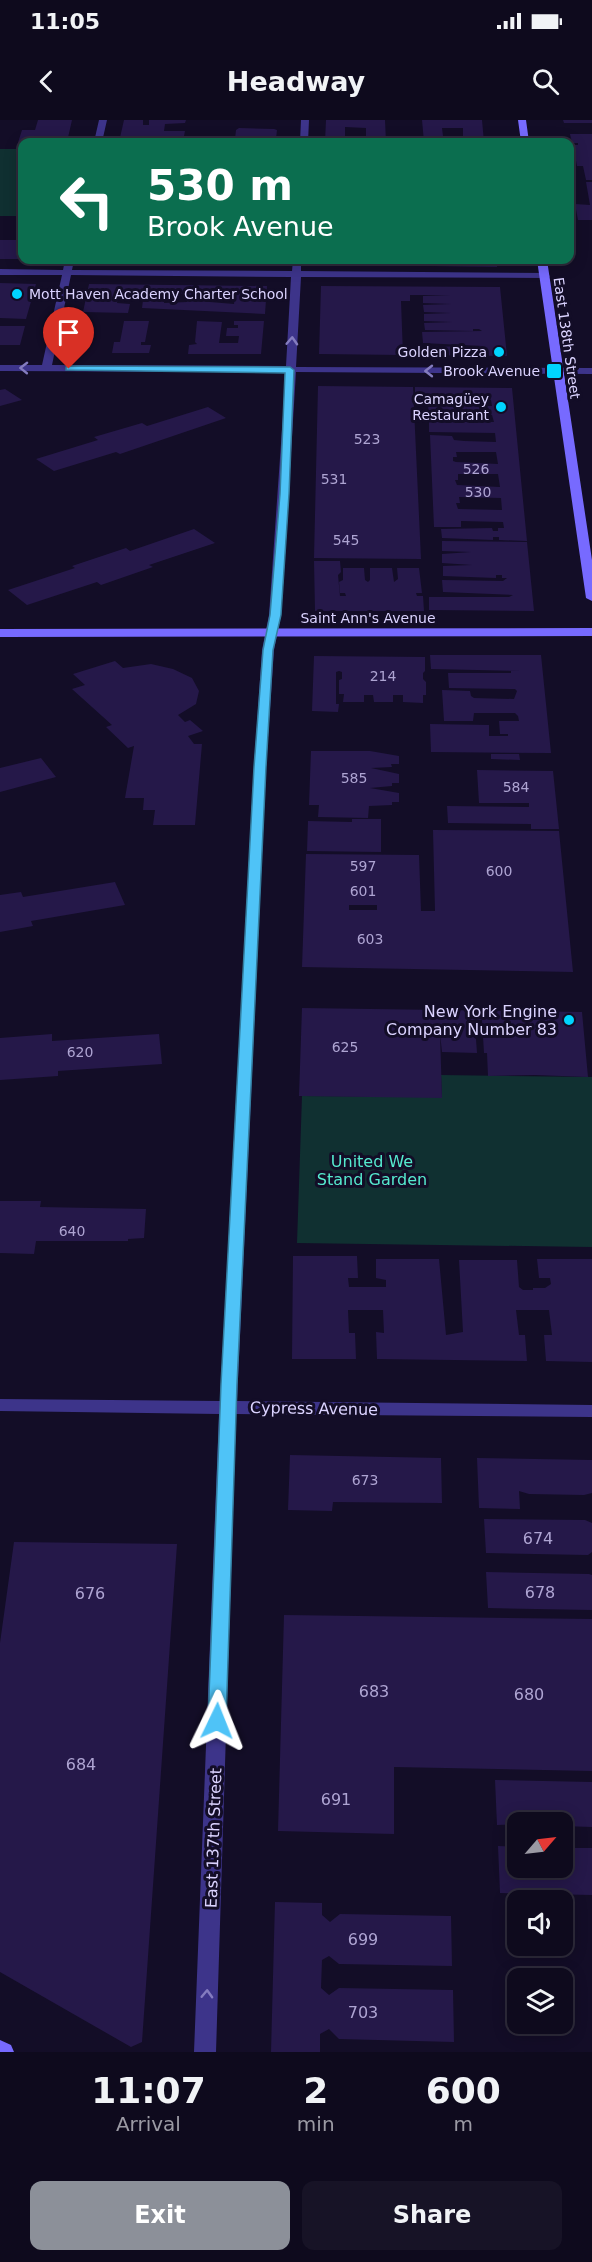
<!DOCTYPE html>
<html lang="en">
<head>
<meta charset="utf-8">
<style>
	body { margin:0; font-family:"DejaVu Sans",sans-serif; background:#171326; color:#f1f3f6; height:100vh; display:flex; flex-direction:column; font-size:22px; white-space:nowrap }
	* { box-sizing:border-box; margin:0 }
	p { font-size:20px; color:#9b9aa4 }
	.icon { flex:none; width:33px; height:33px; fill:none; stroke:currentColor; stroke-width:2; stroke-linecap:round; stroke-linejoin:round }
	.map { position:relative; height:1932px; overflow:hidden }
	.sheet { display:flex; flex-direction:column; background:#0e0a1d; flex:1 }
	.sheet>* { flex:none }
	.guide { position:absolute; left:18px; top:18px; width:556px; height:126px; border-radius:12px; box-shadow:0 3px 15px #0003,0 0 0 2px #2e2b3b; background:#0b6e4f; color:#fff; overflow:hidden }
	.needle { width:39px; rotate:62deg }
	.fabs { position:absolute; left:507px; top:1692px; display:grid; gap:12px }
	.fabs a { display:grid; place-items:center; width:66px; height:66px; border-radius:12px; background:#0e0a1d; box-shadow:0 3px 15px #0003,0 0 0 2px #2e2b3b; font-size:30px }
	.pin { position:absolute; display:grid; place-items:center; width:51px; height:51px; color:#fff; margin:-62px -26px; border-radius:50% 50% 50% 0; rotate:-45deg; box-shadow:0 0 6px #0007 }
	.pin .icon { rotate:45deg }
	.me { position:absolute; width:66px; margin:-33px; rotate:2deg; stroke-linejoin:round; filter:drop-shadow(0 0 4px #0008) }
	.turn { display:flex; align-items:center; gap:21px; height:126px; padding:0 30px; font-size:27px }
	.turn .icon { width:78px; height:78px; stroke-width:2.5 }
	.turn b { display:block; font-size:42px; line-height:51px }
	.eta { display:flex; justify-content:space-evenly; align-items:center; height:102px; text-align:center }
	.eta b { font-size:36px; font-weight:600; line-height:42px }
	.primary-button { display:flex; gap:12px; margin-top:auto; padding:12px 30px }
	.primary-button a { flex:1; height:69px; border-radius:12px; background:#8c9099; color:#fff; font-size:24px; font-weight:600; line-height:69px; text-align:center }
	.primary-button a+a { background:#171326; color:#f1f3f6 }
	.status { display:flex; justify-content:space-between; align-items:center; height:42px; padding:0 30px; background:#0e0a1d; direction:ltr }
	.status svg { height:16px; fill:currentColor }
	header { display:flex; justify-content:space-between; align-items:center; height:78px; padding:0 30px; background:#0e0a1d; font-size:27px; font-weight:600 }
	.map>svg:first-child { display:block }
</style>
</head>
<body>
<div class="status"><b>11:05</b><svg viewBox="0 0 49 12"><path d="M0 12V9h3v3zM5 12V6h3v6zM10 12V3h3v9zM15 12V0h3v12zM26 1h20v11H26zM47 4h2v5h-2z"/></svg></div>
<header><svg class="icon" aria-label="back" viewBox="0 0 24 24"><path d="M15 5l-7 7 7 7"/></svg>Headway<svg class="icon" aria-label="search" viewBox="0 0 24 24"><circle cx="10" cy="10" r="6"/><path d="M15 15l6 6"/></svg></header>
<div class="map">
<svg width="592" height="1932" viewBox="0 0 592 1932">
	<rect width="100%" height="100%" fill="#130d27"/>
	<path fill="#103031" d="M0,29H22V96H0Z
		M441,955L592,957V1127L297,1123L302,976L442,977Z"/>
	<path fill="#251849" fill-rule="evenodd" d="M38,0H72L67,22H22V29H16L22,10H35Z
		M124,0H143V5H149V0H186L185,3L165,4L164,11H185L184,16H166L163,17L162,22H119Z
		M326,0H385L386,22H325ZM345,7L366,8V16H345Z
		M422,0H482L484,22H424ZM442,8H463V16H443Z
		M563,0H592V3H564Z
		M239,8L274,9L277,10L276,19L271,22H243L235,19L236,10Z
		M570,14H592V60H586L583,46H577L573,25H578V23H572Z
		M586,62H592V100H578L575,84L590,85Z
		M0,120H22V139H0Z
		M228,140H269L268,144H228Z
		M388,140H422V142H388Z
		M428,140H497V147L429,146Z
		M0,163L36,164L26,199L0,198Z
		M89,164L267,166L265,194L142,188L143,180H154V175H132V172H122L119,173L117,183L130,184L128,193L83,192ZM160,173L188,174L187,182L164,183L165,175H160ZM215,173L235,174L234,184L210,182L211,174Z
		M321,166L500,167L507,236L418,235L417,227L482,226L423,223L422,212L482,211L479,209H473V211L425,210L424,203L452,202L424,201V194L451,193L424,192L423,185L451,184L423,183V176L450,175H410V181H401L403,235L319,234Z
		M124,201H149L145,222H141V225H151L149,233H112L114,222H120Z
		M197,201L222,202L219,223H238L239,216H226L227,208H238V205H234V201H264L261,234H188L189,225L197,224L195,222Z
		M0,206H25L20,225H0Z
		M318,266L413,267L421,439L314,438Z
		M415,267L512,268L527,421L499,420V417H493V420L442,418L441,409L492,408L493,411H498V408H504L503,402L461,401V407H434L430,315L452,316L454,320L464,321L496,322L495,313L429,312V302H494L492,295L429,296L428,285L492,286L491,280L415,279ZM456,332H496L498,344L456,342L453,341V337H457ZM458,354H498L500,367L457,365L455,360H458ZM459,377L501,378L502,390L458,389L456,383H460Z
		M5,269L22,280L0,286V270Z
		M208,287L226,298L120,334L116,332L54,351L36,339L98,320L94,317L142,303L147,306Z
		M194,409L215,423L149,445L153,447L101,465L97,462L27,485L8,470L75,448L72,446L126,428L130,431Z
		M442,421L527,422L534,491L429,490V477H509L513,475L443,472L442,460L503,461L507,458H502V455H496V458L443,456V446L472,445L442,443V434L471,432L442,431Z
		M314,441H340L341,452L338,455L340,476H346L345,473H340L339,462L343,460V448H364L365,460L368,462L370,460V448H392L394,462L398,459L397,448H419L422,473H416L417,476H423L424,491H315Z
		M430,535H541L551,633L431,632L430,604L489,605V616H508V614H500L499,601H519L518,596L515,593H474L473,601H444L442,570L470,571L471,576L474,578L514,579L517,571L515,569L449,568L448,553H511V551H521L431,549Z
		M314,536L425,537V551L423,553V559L426,562V575H423V583L403,582V575H393V582H374L373,575H364V582H343L344,574H339V560L342,559V552L339,551L336,552V584H339L338,592L312,591Z
		M115,541L123,548L151,544L173,549L192,558L199,571L196,584L178,595L185,602L190,600L203,611L188,616L194,624H202L195,705H153L155,690H143L144,678H125L134,626L128,628L106,607L112,605L72,569L85,565L73,554Z
		M311,631H370L399,636V644H391L392,647L371,648L399,654V663H392V666L370,668L399,673V682H392V685L369,686L368,698L318,697L319,685H309Z
		M491,634H519L520,640L491,639Z
		M41,638L56,657L0,672V648Z
		M477,650L553,651L559,709H531V704L448,703L447,686L529,687V683H479Z
		M352,699H381V732L307,731L308,701L352,702Z
		M433,710L559,711L573,852L302,847L306,734L419,735L421,791H435ZM349,785H377V790H349Z
		M115,762L125,785L31,801L33,806L0,812V775L21,772L23,777Z
		M302,888L582,892L588,957L535,955L488,956L487,933H484L482,900H467L469,914L476,919L477,933L442,932L440,913L442,978L299,976Z
		M52,914V921L159,914L162,944L58,951V956L0,960V918Z
		M0,1081H41L40,1087L146,1089L144,1118L128,1119V1121H36L34,1134L0,1133Z
		M293,1136H357L358,1158H348L349,1167H386V1160L376,1158V1139H439L446,1215L463,1212L459,1140H517L519,1167L523,1170H533V1168H545L551,1164L550,1158H539L537,1139H592V1242L546,1241L544,1215H552L549,1190H516L519,1215H525L527,1241L377,1239L376,1212L384,1213L383,1190H348L349,1213H355L356,1239H292Z
		M290,1335L441,1338L442,1383L333,1382L332,1391L288,1390Z
		M477,1338L592,1340V1373L584,1375L529,1374L519,1371L520,1389L479,1388Z
		M484,1399L585,1400L592,1403V1432L588,1435L486,1433Z
		M14,1422L177,1424L142,1922L131,1927L0,1852V1523Z
		M486,1452L589,1454L592,1455V1490L488,1488Z
		M284,1495L592,1499V1651L394,1647V1714L278,1711Z
		M495,1660L592,1662V1707L562,1706V1702L497,1705Z
		M498,1726L518,1727V1748H562V1728H592V1775L500,1773Z
		M275,1782L322,1783V1795L330,1802L340,1794L451,1796L452,1846L339,1844L329,1836L322,1840L321,1868L329,1875L339,1868L453,1870L454,1922L339,1919L329,1909L320,1914V1932H271Z"/>
	<g fill="none" stroke-linecap="round" stroke-linejoin="round">
		<path fill="#3d348a" fill-rule="evenodd" d="M99,0H107L102,22H94Z
			M301,0H309L308,22H300Z
			M65,140H74L72,150L292,151L293,140H301V151L545,153L550,156L548,158L301,157L296,247L592,248V254L296,252L281,495L274,530L266,647L237,1281L592,1285V1297L236,1294L216,1932H194L219,1294L0,1291V1279L220,1281L254,647L262,530L269,495L286,252L0,251V245H42L62,155H0V149L63,150ZM71,155L291,157L286,246L52,245Z"/>
		<path fill="#776aff" fill-rule="evenodd" d="M518,0H526L529,22H521Z
			M537,140H547L592,440V481L586,478Z
			M592,508V516L0,517V509Z
			M0,1920L11,1925L14,1932H0Z"/>
	</g>
	<defs><path id="oneway-chevron" d="M-2-3.5L2.5 0L-2 3.5" fill="none" stroke-width="1.6" stroke-linecap="round" stroke-linejoin="round" transform="scale(1.5)"/></defs>
	<g stroke="#847cbf">
		<use href="#oneway-chevron" transform="translate(292 221) rotate(-87)"/>
		<use href="#oneway-chevron" transform="translate(24 248) rotate(-179)"/>
		<use href="#oneway-chevron" transform="translate(429 251) rotate(-180)"/>
		<use href="#oneway-chevron" transform="translate(207 1874) rotate(-88)"/>
	</g>
	<path fill="#4fc3f7" stroke="#337fa1" stroke-width="1.5" d="M69,246L290,247L294,250L289,374L281,495L273,530L266,647L237,1264L226,1601L223,1607L217,1609L211,1607L208,1601L221,1264L254,647L263,530L270,495L280,374L285,253L66,250V247Z"/>
	<g fill="#00d4fe" stroke="#130d27" stroke-width="2">
		<circle cx="17" cy="174" r="6"/>
		<circle cx="499" cy="232" r="6"/>
		<rect x="546" y="243" width="16" height="16" rx="3"/>
		<circle cx="501" cy="287" r="6"/>
		<circle cx="569" cy="900" r="6"/>
	</g>
	<g text-anchor="middle" stroke-width="6" stroke-linejoin="round" paint-order="stroke">
		<g font-size="14" fill="#dbd3ff" stroke="#130d27" text-anchor="end">
			<text x="29" y="179" text-anchor="start">Mott Haven Academy Charter School</text>
			<text x="487" y="237">Golden Pizza</text>
			<text x="540" y="256">Brook Avenue</text>
			<text x="489" y="284">Camagüey<tspan x="489" dy="16">Restaurant</tspan></text>
		</g>
		<g font-size="14" fill="#dbd3ff" stroke="#130d27">
			<text transform="translate(567 218) rotate(82)" y="5">East 138th Street</text>
			<text x="368" y="503">Saint Ann's Avenue</text>
		</g>
		<g font-size="14" fill="#aea4d2">
			<text x="367" y="324">523</text>
			<text x="476" y="354">526</text>
			<text x="334" y="364">531</text>
			<text x="478" y="377">530</text>
			<text x="346" y="425">545</text>
			<text x="383" y="561">214</text>
			<text x="354" y="663">585</text>
			<text x="516" y="672">584</text>
			<text x="363" y="751">597</text>
			<text x="499" y="756">600</text>
			<text x="363" y="776">601</text>
			<text x="370" y="824">603</text>
			<text x="345" y="932">625</text>
			<text x="80" y="937">620</text>
			<text x="72" y="1116">640</text>
			<text x="365" y="1365">673</text>
		</g>
		<g font-size="16" fill="#dbd3ff" stroke="#130d27" text-anchor="end">
			<text x="557" y="897">New York Engine<tspan x="557" dy="18">Company Number 83</tspan></text>
		</g>
		<g font-size="16" fill="#55e9ce" stroke="#130d27">
			<text x="372" y="1047">United We<tspan x="372" dy="18">Stand Garden</tspan></text>
		</g>
		<g font-size="16" fill="#dbd3ff" stroke="#130d27">
			<text transform="translate(314 1288) rotate(1)" y="6">Cypress Avenue</text>
			<text transform="translate(213 1718) rotate(-88)" y="6">East 137th Street</text>
		</g>
		<g font-size="16" fill="#aea4d2">
			<text x="538" y="1424">674</text>
			<text x="540" y="1478">678</text>
			<text x="90" y="1479">676</text>
			<text x="374" y="1577">683</text>
			<text x="529" y="1580">680</text>
			<text x="81" y="1650">684</text>
			<text x="336" y="1685">691</text>
			<text x="363" y="1825">699</text>
			<text x="363" y="1898">703</text>
		</g>
	</g>
</svg>
<div class="fabs">
<a><svg class="needle" viewBox="-14 -14 28 28"><path d="M0-13l5 13h-10z" fill="#e53935"/><path d="M0 13l5-13h-10z" fill="#9b9aa4"/></svg></a>
<a><svg class="icon" aria-label="sound" viewBox="0 0 24 24"><path d="M4 9h4l5-4v14l-5-4H4zM17 9q2 3 0 6"/></svg></a>
<a><svg class="icon" aria-label="layers" viewBox="0 0 24 24"><path d="M12 4l9 5-9 5-9-5zM3 14l9 5 9-5"/></svg></a>
</div>
<div class="pin" style="left:69px;top:249px;background:#d93025"><svg class="icon" aria-label="arrive" viewBox="0 0 24 24"><path d="M6 21V4h12l-3 4 3 4H6"/></svg></div>
<svg class="me" style="left:217px;top:1601px" viewBox="-20 -20 40 40"><path d="M0-17L14 15 0 8-14 15z" fill="#4fc3f7" stroke="#fff" stroke-width="4"/></svg>
<div class="guide">
<div class="turn"><svg class="icon" aria-label="left" viewBox="0 0 24 24"><path d="M17 20v-9H6M10 6l-5 5 5 5"/></svg><div><b>530 m</b>Brook Avenue</div></div>
</div>
</div>
<section class="sheet">
<div class="eta">
<div><b>11:07</b><p>Arrival</p></div>
<div><b>2</b><p>min</p></div>
<div><b>600</b><p>m</p></div>
</div>
<div class="primary-button"><a>Exit</a><a>Share</a></div>
</section>
</body>
</html>
